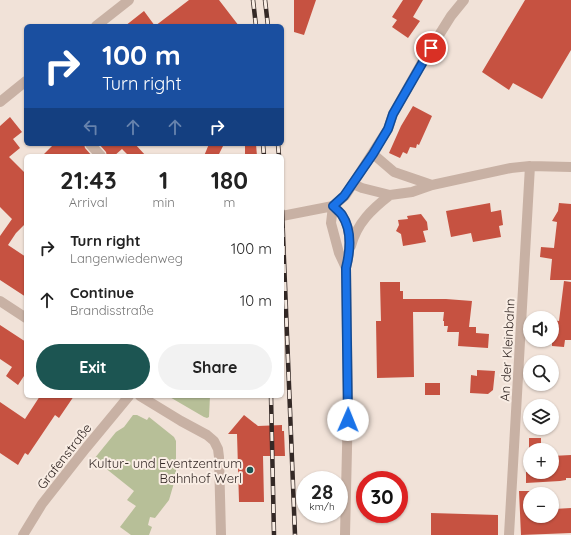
<!DOCTYPE html>
<html lang="en">
<head>
<meta charset="utf-8">
<style>
	body { margin:0; font-family:Quicksand,sans-serif; background:#f2f2f2; color:#222; height:100vh; display:flex; flex-direction:column; font-size:15px; white-space:nowrap }
	* { box-sizing:border-box; margin:0 }
	p { font-size:13px; color:#767676 }
	.icon { flex:none; width:22px; height:22px; fill:none; stroke:currentColor; stroke-width:2; stroke-linecap:round; stroke-linejoin:round }
	.map { position:relative; flex:1; overflow:hidden }
	.details { position:absolute; left:24px; top:154px; width:260px; height:244px; display:flex; flex-direction:column; background:#fff; border-radius:6px; box-shadow:0 1px 3px #0004 }
	.details>* { flex:none }
	.banner { position:absolute; left:24px; top:24px; width:260px; height:122px; border-radius:6px; box-shadow:0 1px 3px #0004; background:#1a4fa0; color:#fff; overflow:hidden }
	.buttons { position:absolute; left:523px; top:311px; display:grid; gap:8px }
	.buttons a { display:grid; place-items:center; width:36px; height:36px; border-radius:50%; background:#fff; box-shadow:0 1px 3px #0004; font-size:20px }
	.speed { position:absolute; left:296px; top:471px; display:flex; gap:8px; font-size:20px; font-weight:700; text-align:center }
	.speed>* { display:grid; place-content:center; width:52px; height:52px; border-radius:50%; background:#fff; box-shadow:0 1px 3px #0004; line-height:1 }
	.speed small { font-size:10px; font-weight:400 }
	.speed .limit { border:6px solid #d22; background:#fff; color:#111 }
	.pin { position:absolute; display:grid; place-items:center; width:34px; height:34px; color:#fff; margin:-17px; border:2px solid #fff; border-radius:50%; box-shadow:0 1px 4px #0007 }
	.me { position:absolute; width:44px; margin:-22px; rotate:1deg; stroke-linejoin:round; filter:drop-shadow(0 0 3px #0008) }
	.turn { display:flex; align-items:center; gap:14px; height:84px; padding:0 12px; font-size:18px }
	.turn .icon { width:52px; height:52px; stroke-width:2.5 }
	.turn b { display:block; font-size:28px; line-height:34px }
	.lanes { display:flex; align-items:center; height:38px; padding:0 12px; background:#0003; justify-content:center; gap:20px; direction:ltr }
	.lanes .off { opacity:.35 }
	.eta { display:flex; justify-content:space-evenly; align-items:center; height:68px; text-align:center }
	.eta b { font-size:24px; font-weight:700; line-height:28px }
	.primary-button { display:flex; gap:8px; margin-top:auto; padding:8px 12px }
	.primary-button a { flex:1; height:46px; border-radius:24px; background:#1c5552; color:#fff; font-size:16px; font-weight:700; line-height:46px; text-align:center }
	.primary-button a+a { background:#f2f2f2; color:#222 }
	ul { padding:0; list-style:none }
	li { display:flex; align-items:center; gap:12px; height:52px; padding:0 12px }
	li div { flex:1 }
	li b { display:block; font-size:15px }
	li em { font-style:normal }
	.map>svg:first-child { display:block }
</style>
</head>
<body>
<div class="map">
<svg width="571" height="535" viewBox="0 0 571 535">
	<rect width="100%" height="100%" fill="#f1e2d8"/>
	<path fill="#b7bf98" d="M168,396H210L209,417L207,418L204,417Z
		M133,415H137L147,420L149,417L174,437L176,441V476L169,500L155,518L150,517L148,525L152,527L149,535H131L120,527L136,506L127,500L134,491L94,459L116,432L124,427Z"/>
	<path fill="#c65241" d="M189,0H219L239,26H155Z
		M294,0H316L304,35L294,32Z
		M403,0H423L413,17L420,21L408,38L392,27L397,20L392,17Z
		M525,0H571V50L542,99L513,83L509,90L482,72Z
		M144,11L155,26H125Z
		M413,106L432,116L419,145L417,144L416,148L410,147L407,154L403,152L400,158L389,153L401,126Z
		M10,117L22,132L13,139L20,148L9,157L26,174V223L16,233L8,245L26,257V297L0,280V236L12,219L0,207V126Z
		M54,144H84L85,148L92,156H42Z
		M99,144H135L146,156H129L122,149L114,156H107L106,152Z
		M209,144H224L218,156H204Z
		M245,144H256L257,156H245Z
		M490,203L491,212L501,210L503,225L499,226L501,237L473,242L471,233L451,237L446,211Z
		M559,203L571,204V280H550L552,259L540,257L541,247L554,248L557,222L552,221L558,211Z
		M421,214L427,222L428,230L423,231L426,242L403,246L401,234L396,231L399,225L398,220L408,219L407,216Z
		M564,281L571,282V340H565L564,347L552,346V320L559,321Z
		M380,282H400V291H403V299H446L472,301L469,327H476V333L489,334L488,348L458,346L459,332H447L448,326H444V321H443L444,312H413L414,377L377,378L376,321H381Z
		M0,325L26,342V373L18,385L6,376L12,367L0,359Z
		M477,370L495,371L493,390L488,394L470,393L471,375L477,376Z
		M425,383H440V395H425Z
		M40,396H74L59,418L55,415L28,455L25,453L18,465L0,453V402L25,419Z
		M244,415L258,426L282,425V431H284L285,456H263L264,502H239L237,434H228Z
		M529,438H541V450H529Z
		M571,455V478H566V480L560,481L526,483V472H552V456Z
		M519,491H530V518L554,517V509L571,508V533L521,535Z
		M431,513L498,515V535H431Z"/>
	<g fill="none" stroke-linecap="round" stroke-linejoin="round">
		<path stroke="#c8b1a4" stroke-width="10" d="M96,26L129,0
			M0,102L26,81
			M90,144L101,156
			M373,154L394,172L432,185
			M353,184L362,188L390,195L412,192L432,185L511,168L530,166L571,167
			M333,206C336,209 340,212 342,215C352,230 350,252 346,268L348,406L345,535
			M333,206L331,223L339,253L346,268
			M282,216L333,206L345,196L388,129L393,114L424,59L451,16L464,0
			M351,246C357,223 372,209 390,195
			M0,301L26,318
			M140,396L181,421L207,435L214,441L218,449L219,457L221,535
			M23,535L42,504L86,448L129,396
			M509,535L530,166"/>
		<g stroke="#342926" stroke-width="4.5">
			<path id="rail" d="M253,0L256,26
				M265,0L268,26
				M263,144L264,156
				M278,144L279,156
				M282,210L295,535
				M271,396L274,535"/>
		</g>
		<use href="#rail" stroke="#f9ede4" stroke-width="3" stroke-dasharray="9" stroke-linecap="butt"/>
	</g>
	<g fill="none" stroke-linecap="round" stroke-linejoin="round">
		<g stroke="#114b97" stroke-width="10">
			<path id="route" d="M348,420L346,268C350,252 352,230 342,215C340,212 336,209 333,206L344,196L373,154L388,129L393,114L431,48"/>
		</g>
		<use href="#route" stroke="#1a73e8" stroke-width="7"/>
	</g>
	<circle fill="#1c5552" stroke="#f9ede4" stroke-width="1.5" cx="250" cy="470" r="4"/>
	<g text-anchor="middle" stroke-width="4" stroke-linejoin="round" paint-order="stroke">
		<g font-size="13" fill="#342926" stroke="#f9ede4">
			<text transform="translate(507 350) rotate(-87)" y="5">An der Kleinbahn</text>
			<text transform="translate(64 456) rotate(-52)" y="5">Grafenstraße</text>
		</g>
		<g font-size="13" fill="#342926" stroke="#f9ede4" text-anchor="end">
			<text x="242" y="468">Kultur- und Eventzentrum<tspan x="242" dy="15">Bahnhof Werl</tspan></text>
		</g>
	</g>
</svg>
<div class="buttons">
<a><svg class="icon" aria-label="sound" viewBox="0 0 24 24"><path d="M4 9h4l5-4v14l-5-4H4zM17 9q2 3 0 6"/></svg></a>
<a><svg class="icon" aria-label="search" viewBox="0 0 24 24"><circle cx="10" cy="10" r="6"/><path d="M15 15l6 6"/></svg></a>
<a><svg class="icon" aria-label="layers" viewBox="0 0 24 24"><path d="M12 4l9 5-9 5-9-5zM3 14l9 5 9-5"/></svg></a>
<a>+</a>
<a>−</a>
</div>
<div class="speed"><div>28<small>km/h</small></div><div class="limit">30</div></div>
<div class="pin" style="left:431px;top:48px;background:#d93025"><svg class="icon" aria-label="arrive" viewBox="0 0 24 24"><path d="M6 21V4h12l-3 4 3 4H6"/></svg></div>
<svg class="me" style="left:348px;top:420px" viewBox="-20 -20 40 40"><circle r="19" fill="#fff"/><path d="M0-13L10 11 0 6-10 11z" fill="#1a73e8"/></svg>
<div class="banner">
<div class="turn"><svg class="icon" aria-label="right" viewBox="0 0 24 24"><path d="M7 20v-9h11M14 6l5 5-5 5"/></svg><div><b>100 m</b>Turn right</div></div>
<div class="lanes"><svg class="icon off" aria-label="left" viewBox="0 0 24 24"><path d="M17 20v-9H6M10 6l-5 5 5 5"/></svg><svg class="icon off" aria-label="ahead" viewBox="0 0 24 24"><path d="M12 20V5M6 11l6-6 6 6"/></svg><svg class="icon off" aria-label="ahead" viewBox="0 0 24 24"><path d="M12 20V5M6 11l6-6 6 6"/></svg><svg class="icon" aria-label="right" viewBox="0 0 24 24"><path d="M7 20v-9h11M14 6l5 5-5 5"/></svg></div>
</div>
<section class="details">
<div class="eta">
<div><b>21:43</b><p>Arrival</p></div>
<div><b>1</b><p>min</p></div>
<div><b>180</b><p>m</p></div>
</div>
<ul>
<li><svg class="icon" aria-label="right" viewBox="0 0 24 24"><path d="M7 20v-9h11M14 6l5 5-5 5"/></svg><div><b>Turn right</b><p>Langenwiedenweg</p></div><em>100 m</em></li>
<li><svg class="icon" aria-label="ahead" viewBox="0 0 24 24"><path d="M12 20V5M6 11l6-6 6 6"/></svg><div><b>Continue</b><p>Brandisstraße</p></div><em>10 m</em></li>
</ul>
<div class="primary-button"><a>Exit</a><a>Share</a></div>
</section>
</div>
</body>
</html>
